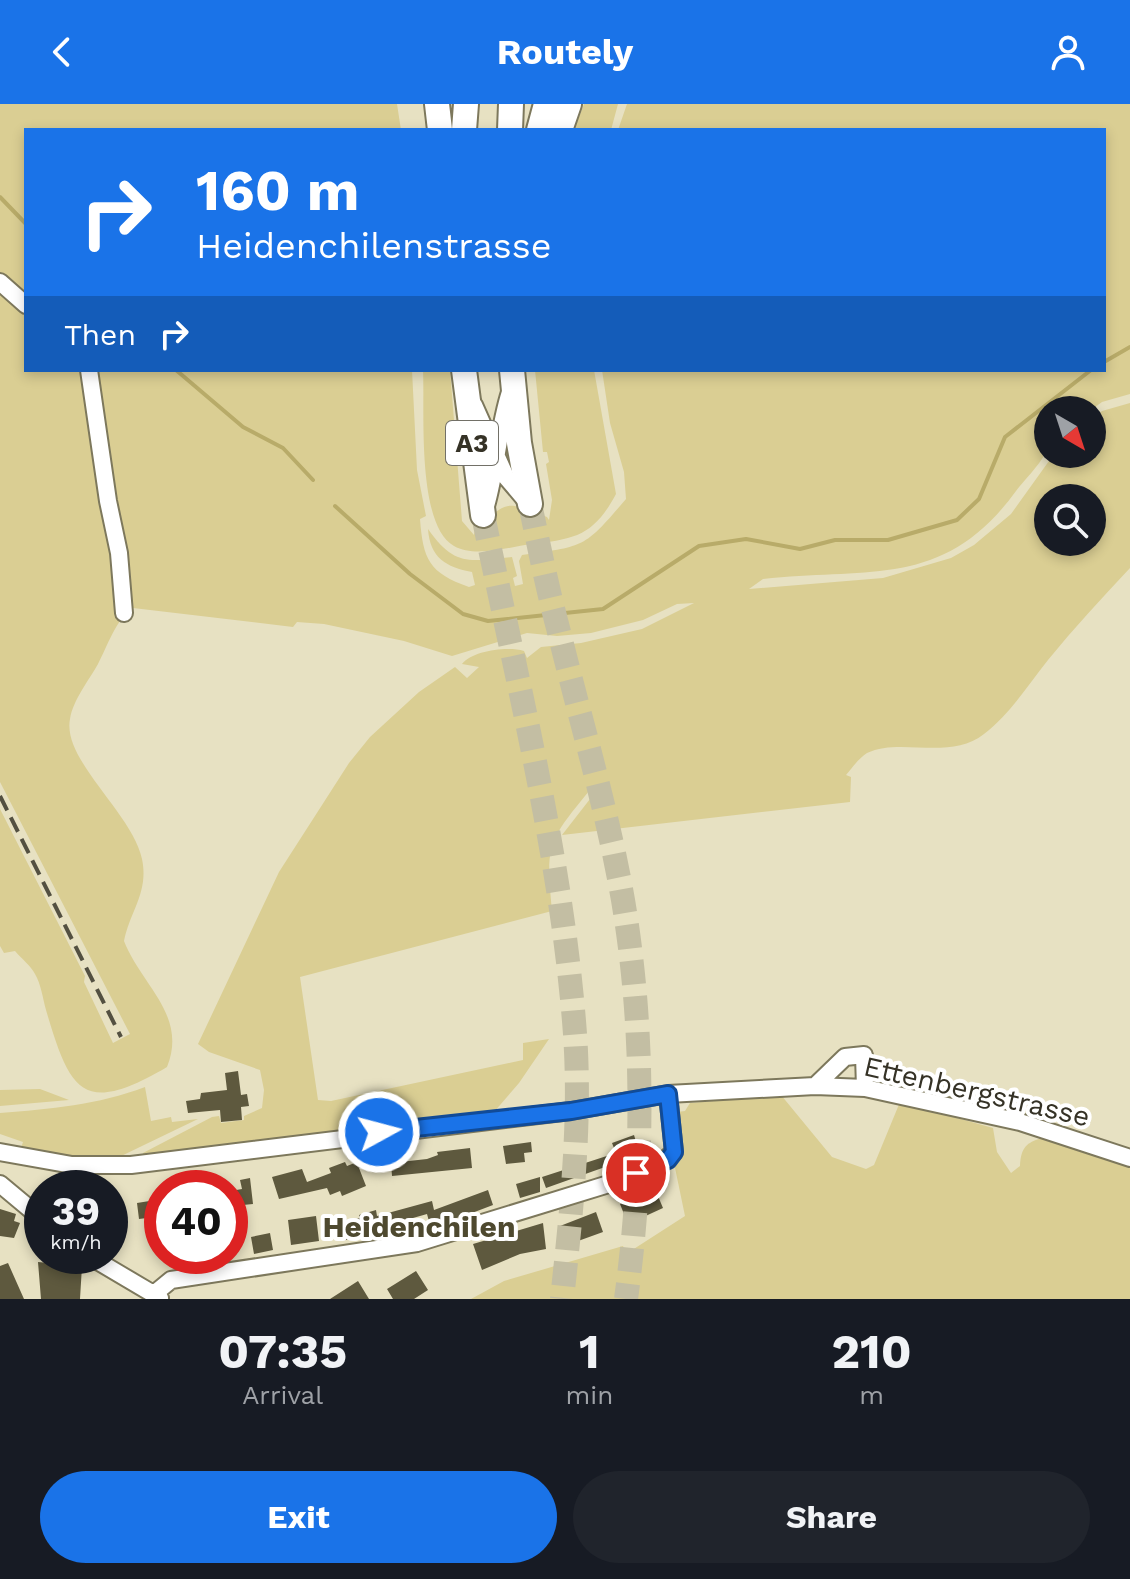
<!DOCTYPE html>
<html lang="en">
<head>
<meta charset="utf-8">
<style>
	body { margin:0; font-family:"Work Sans",sans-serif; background:#20242c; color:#f1f3f6; height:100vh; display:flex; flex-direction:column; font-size:30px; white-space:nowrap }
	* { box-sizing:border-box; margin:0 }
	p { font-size:26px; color:#9ea1a6 }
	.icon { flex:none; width:44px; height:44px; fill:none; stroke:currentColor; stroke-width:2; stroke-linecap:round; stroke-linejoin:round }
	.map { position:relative; height:1195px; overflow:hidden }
	.drawer { display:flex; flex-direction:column; background:#171b24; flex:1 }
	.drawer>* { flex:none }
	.hud { position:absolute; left:24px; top:24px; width:1082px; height:244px; border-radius:0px; box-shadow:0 4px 12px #0003; background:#1a73e8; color:#fff; overflow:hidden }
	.needle { width:52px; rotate:141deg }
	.tools { position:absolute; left:1034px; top:292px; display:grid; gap:16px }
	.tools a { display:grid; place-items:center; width:72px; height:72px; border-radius:50%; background:#171b24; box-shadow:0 4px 12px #0003; font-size:40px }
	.speed { position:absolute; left:24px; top:1066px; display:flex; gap:16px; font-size:40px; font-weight:700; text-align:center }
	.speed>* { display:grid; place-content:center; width:104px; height:104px; border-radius:50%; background:#171b24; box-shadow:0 4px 12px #0003; line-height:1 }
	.speed small { font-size:20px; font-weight:400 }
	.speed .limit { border:12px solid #d22; background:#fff; color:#111 }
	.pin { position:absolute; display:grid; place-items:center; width:68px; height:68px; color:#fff; margin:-34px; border:4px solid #fff; border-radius:50%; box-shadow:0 2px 8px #0007 }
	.me { position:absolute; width:88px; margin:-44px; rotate:83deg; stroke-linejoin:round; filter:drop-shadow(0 0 6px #0008) }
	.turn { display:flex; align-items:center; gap:28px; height:168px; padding:0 40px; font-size:36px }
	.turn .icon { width:104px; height:104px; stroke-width:2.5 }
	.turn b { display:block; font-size:56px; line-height:68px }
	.then { display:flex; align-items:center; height:76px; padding:0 40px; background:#0003; gap:16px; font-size:30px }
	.eta { display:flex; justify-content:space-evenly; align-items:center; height:136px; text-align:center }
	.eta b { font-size:48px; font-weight:700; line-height:56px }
	.action { display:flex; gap:16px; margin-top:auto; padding:16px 40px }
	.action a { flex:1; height:92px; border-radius:48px; background:#1a73e8; color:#fff; font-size:32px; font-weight:700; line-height:92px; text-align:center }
	.action a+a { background:#20242c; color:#f1f3f6 }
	header { display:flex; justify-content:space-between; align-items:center; height:104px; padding:0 40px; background:#1a73e8; color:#fff; font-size:36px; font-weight:700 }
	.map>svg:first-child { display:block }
</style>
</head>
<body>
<header><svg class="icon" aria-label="back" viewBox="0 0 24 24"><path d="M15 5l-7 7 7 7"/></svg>Routely<svg class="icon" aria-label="person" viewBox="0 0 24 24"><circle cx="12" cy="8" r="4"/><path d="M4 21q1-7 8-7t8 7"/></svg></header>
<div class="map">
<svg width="1130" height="1195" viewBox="0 0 1130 1195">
	<rect width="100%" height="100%" fill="#e7e1c2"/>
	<path fill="#dace93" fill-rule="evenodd" d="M0,0H397L401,26H26V266H412L417,366L426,412L420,415C423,455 429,469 469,483L475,481L472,468C446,463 430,454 428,425C455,463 468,457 512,453L517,472L513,474L515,482L523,480L519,457L522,451C586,442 584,444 626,395L624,368L610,319L602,266H1104V26H618L627,0H1130V290L1102,298L1091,306H1048C1048,317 1051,332 1048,343C1044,357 1025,375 1016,387C944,486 869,463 763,475L749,485L883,474L951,454L974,441L1011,410L1054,350H1092V315L1102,307L1130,299V464C1102,494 1074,524 1048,556C1028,581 1010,610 984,630C950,657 900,633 867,649C859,654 852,664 846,671L851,673L850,698L562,731L597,686L593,682C549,737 545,736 552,807L300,873L318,996L331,997L523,956V939L549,935L519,979L494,1008L143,1052V1049L212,1013L219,1012L221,1019L244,1016V1012L262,1004L264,986L260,966L209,948L198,940L279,768L349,659L370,633L419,588L455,563L467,574L479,563L462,560C472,547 507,542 524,547L527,554L541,543L581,539L642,525L694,499L677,500L643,516L591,529L557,532L527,529L452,552L404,537L324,520L297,518L293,523L133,504C116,515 108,541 98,560C89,576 73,596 70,615C62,656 133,710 142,755C149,788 130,807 124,837C141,881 188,911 167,963C82,1013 70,987 46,906C43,895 41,880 35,870C31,862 21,854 15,847L4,849L0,842V705L85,872L84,878L113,939L130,930L0,678ZM1048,394H1092V438H1048Z
		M584,0H618L611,26H574Z
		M423,266H450L462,417L474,431L475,426C510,395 504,397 547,413L549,416L552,396L546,360L549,358L547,348H543L535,266H594L616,390C594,431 576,435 532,440C509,443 475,454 454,442C416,421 425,305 423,266Z
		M145,983L151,1017L171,1013L172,1018L198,1015L115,1055H78L21,1044L23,1038L0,1030V1009C50,1005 98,1001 145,983Z
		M40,985L69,996L0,1002V986Z
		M781,991L832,1053L866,1065L874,1061L900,998L993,1024L997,1048L1011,1069L1020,1062C1021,1044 1026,1038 1043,1034L1130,1063V1195H471L504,1177L623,1142L626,1150L685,1112L674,1059L680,1044L677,1008L685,1007L690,999Z"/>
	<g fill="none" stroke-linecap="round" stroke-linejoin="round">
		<path stroke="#b8ab69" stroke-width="4" d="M0,93L26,120
			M1104,258L1130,243
			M176,266L243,323L283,344L313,376
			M335,402L410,470L463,510L488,517L603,505L699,442L746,435L800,445L835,436H888L957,416L979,395L1005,333L1091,266"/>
	</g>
	<path fill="#5e593e" d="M238,967L241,991L247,990L249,1002L241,1003L242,1016L221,1018L220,1006L188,1009L186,997L200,995L201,989L227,986L225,969Z
		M634,1031L637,1041L647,1037L650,1047L546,1084L542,1073L616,1049L612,1039Z
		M531,1038L532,1048L524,1049L525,1058L506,1060L503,1042Z
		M470,1044L472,1064L392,1072L391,1059L427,1055L438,1051L437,1048Z
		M372,1052H378V1064H359L366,1082L342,1092L340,1087L330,1091L327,1084L279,1095L272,1073L302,1065L307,1078L331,1069L329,1064L345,1058L347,1062Z
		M540,1073V1088L520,1094L516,1080Z
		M250,1074L253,1100L233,1102L231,1087L242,1085L240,1076Z
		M655,1085L663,1104L628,1120L620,1100Z
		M488,1086L493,1101L464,1112L430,1121L427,1110L406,1116L408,1124L365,1136L363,1131L346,1136L341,1119L360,1114L359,1111L376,1106L377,1112L432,1097L434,1106Z
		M162,1095V1112L139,1115L137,1099Z
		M0,1105L16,1110L14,1117L20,1119L14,1134L0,1132Z
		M596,1108L603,1128L567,1141L560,1122Z
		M316,1112L319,1137L291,1141L288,1116Z
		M543,1119L546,1145L520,1150L482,1166L473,1140Z
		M270,1129L273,1146L254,1150L251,1133Z
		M38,1158L82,1162L80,1195H41Z
		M8,1159L24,1195H0V1162Z
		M416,1167L428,1186L414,1195H393L387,1185Z
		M358,1177L369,1195H330Z"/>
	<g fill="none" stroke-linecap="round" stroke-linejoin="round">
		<path stroke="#c3bea3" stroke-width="24" stroke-dasharray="24 12" stroke-linecap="butt" d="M530,400C539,442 547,483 558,524C580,615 607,704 623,796C645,927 644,1063 626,1195
			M483,411C517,578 560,747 574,917C582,1009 572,1103 562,1195"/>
		<g stroke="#7d785c" stroke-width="20">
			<path id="minor" d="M0,178L26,201
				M89,266L108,397L119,449L124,509
				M474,301L506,373L528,399
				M486,402C497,364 498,325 510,288
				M815,982L845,953L864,951L865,984
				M0,1048L72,1061H131L571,1007L668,990L815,982L865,984L1020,1018L1130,1054
				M0,1080L42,1115
				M89,1152L160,1194
				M154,1190L171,1176L417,1139L612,1079L661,1059L674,1048L668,990"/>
		</g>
		<g stroke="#7d785c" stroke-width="28">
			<path id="highway" d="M437,0L440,26
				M464,26L466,0
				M510,26L511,0
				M539,26L546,0
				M560,26L569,0
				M464,266L483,411
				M512,266L519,339L530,400"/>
		</g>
		<use href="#minor" stroke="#fff" stroke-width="16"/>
		<use href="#highway" stroke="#fff" stroke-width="24"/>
		<path stroke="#535041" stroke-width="4" stroke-dasharray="16 8" stroke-linecap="butt" d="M0,692L121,933"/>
	</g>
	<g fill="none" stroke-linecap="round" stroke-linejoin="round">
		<g stroke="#114b97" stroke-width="20">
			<path id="route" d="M379,1028L571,1007L668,990L674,1048L668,1056L636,1069"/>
		</g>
		<use href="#route" stroke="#1a73e8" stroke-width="14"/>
	</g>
	<g text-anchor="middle" stroke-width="8" stroke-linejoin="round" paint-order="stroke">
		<rect fill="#fff" stroke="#727067" stroke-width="2" x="446" y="317" width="52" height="44" rx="6"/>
		<g font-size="26" font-weight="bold" fill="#353226">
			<text x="472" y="348">A3</text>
		</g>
		<g font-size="28" fill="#353226" stroke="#fff">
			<text transform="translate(977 987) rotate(13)" y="10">Ettenbergstrasse</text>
		</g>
		<g font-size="30" font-weight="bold" fill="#4e492f" stroke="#fff">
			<text x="419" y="1133">Heidenchilen</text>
		</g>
	</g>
</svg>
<div class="tools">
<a><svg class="needle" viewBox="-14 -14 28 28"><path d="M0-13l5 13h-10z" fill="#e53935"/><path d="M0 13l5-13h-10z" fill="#9ea1a6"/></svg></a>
<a><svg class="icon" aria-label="search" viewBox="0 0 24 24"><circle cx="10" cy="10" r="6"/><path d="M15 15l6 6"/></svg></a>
</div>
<div class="speed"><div>39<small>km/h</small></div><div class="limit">40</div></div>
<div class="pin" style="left:636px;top:1069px;background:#d93025"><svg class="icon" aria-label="arrive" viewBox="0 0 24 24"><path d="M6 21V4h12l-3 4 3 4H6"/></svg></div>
<svg class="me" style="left:379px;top:1028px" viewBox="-20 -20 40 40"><circle r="17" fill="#1a73e8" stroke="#fff" stroke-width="3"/><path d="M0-11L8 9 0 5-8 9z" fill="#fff"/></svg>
<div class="hud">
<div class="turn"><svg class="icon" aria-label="right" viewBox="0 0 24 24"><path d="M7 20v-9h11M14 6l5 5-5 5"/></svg><div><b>160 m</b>Heidenchilenstrasse</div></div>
<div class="then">Then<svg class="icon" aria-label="right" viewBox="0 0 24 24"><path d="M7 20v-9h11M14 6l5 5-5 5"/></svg></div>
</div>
</div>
<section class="drawer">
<div class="eta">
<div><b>07:35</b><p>Arrival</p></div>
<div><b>1</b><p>min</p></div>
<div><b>210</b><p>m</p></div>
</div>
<div class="action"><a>Exit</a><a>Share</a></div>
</section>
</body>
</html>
